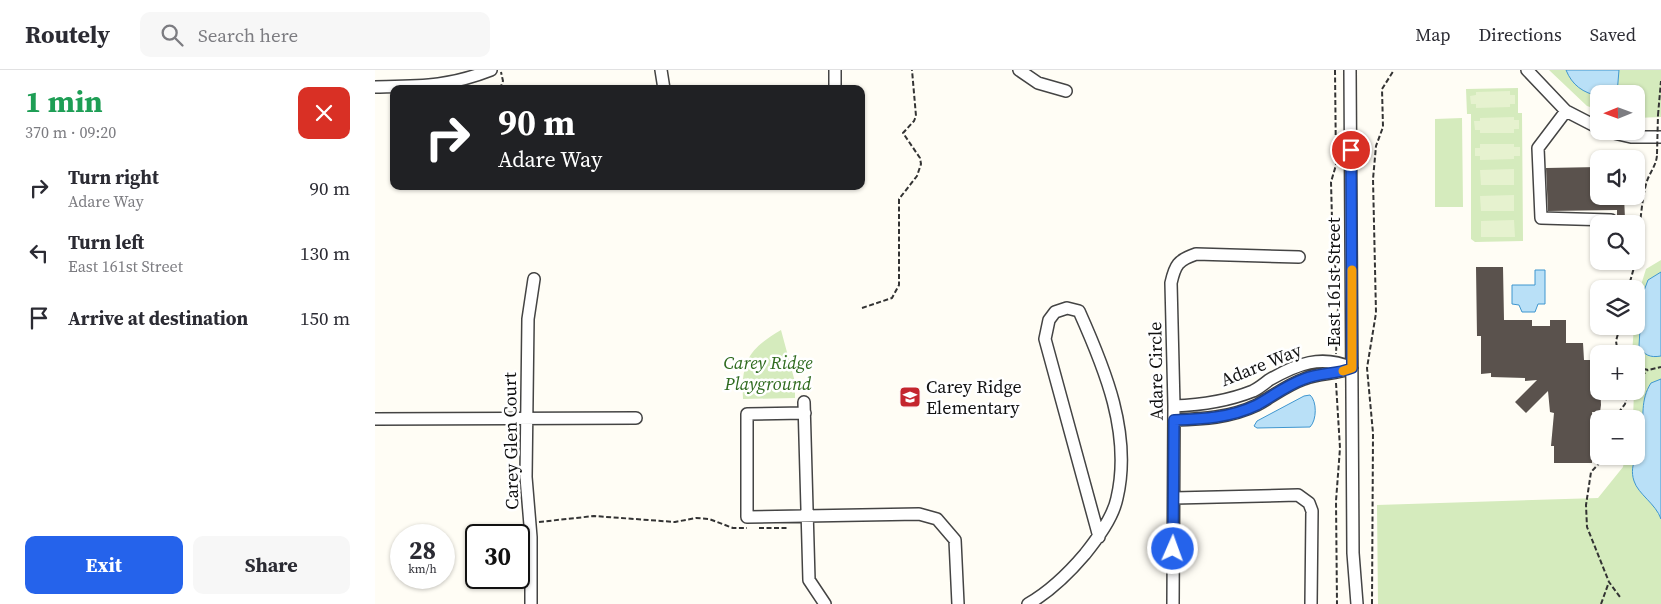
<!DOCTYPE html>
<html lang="en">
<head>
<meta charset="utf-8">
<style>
	body { margin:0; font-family:"Source Serif 4",serif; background:#f7f7f7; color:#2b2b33; height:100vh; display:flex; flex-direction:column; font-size:19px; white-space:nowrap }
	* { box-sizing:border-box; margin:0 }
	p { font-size:16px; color:#7c7c81 }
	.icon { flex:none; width:28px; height:28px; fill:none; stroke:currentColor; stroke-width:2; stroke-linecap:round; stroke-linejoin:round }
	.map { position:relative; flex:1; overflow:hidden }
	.details { display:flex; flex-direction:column; background:#fff; width:375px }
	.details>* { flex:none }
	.banner { position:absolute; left:15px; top:15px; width:475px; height:105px; border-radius:10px; box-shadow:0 1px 4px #0004; background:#202124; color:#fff; overflow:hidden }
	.needle { width:32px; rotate:269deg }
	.tools { position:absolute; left:1215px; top:15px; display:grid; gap:10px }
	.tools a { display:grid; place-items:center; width:55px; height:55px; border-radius:10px; background:#fff; box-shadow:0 1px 4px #0004; font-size:25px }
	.speed { position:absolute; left:15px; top:454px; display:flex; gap:10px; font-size:25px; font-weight:700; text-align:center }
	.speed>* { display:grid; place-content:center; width:65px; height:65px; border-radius:50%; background:#fff; box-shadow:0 1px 4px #0004; line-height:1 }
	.speed small { font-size:12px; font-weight:400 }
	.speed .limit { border:2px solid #111; border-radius:8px; background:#fff; color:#111 }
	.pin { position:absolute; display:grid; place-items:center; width:42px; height:42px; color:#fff; margin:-21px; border:2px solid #fff; border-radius:50%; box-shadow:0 1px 5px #0007 }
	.me { position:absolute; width:55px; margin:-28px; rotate:2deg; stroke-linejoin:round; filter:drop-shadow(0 0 4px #0008) }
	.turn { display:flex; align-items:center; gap:18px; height:105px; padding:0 25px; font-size:22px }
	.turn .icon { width:65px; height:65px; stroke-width:2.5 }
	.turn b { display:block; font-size:35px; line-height:42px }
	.round { display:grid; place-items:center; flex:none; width:52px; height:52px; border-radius:10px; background:#f7f7f7 }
	.head { display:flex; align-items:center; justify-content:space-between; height:85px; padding:0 25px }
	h1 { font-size:30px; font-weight:700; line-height:38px; color:#1e9e55 }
	.button { display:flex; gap:10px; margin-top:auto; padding:10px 25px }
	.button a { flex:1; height:58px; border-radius:10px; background:#2563eb; color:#fff; font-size:20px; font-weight:700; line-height:58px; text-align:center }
	.button a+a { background:#f7f7f7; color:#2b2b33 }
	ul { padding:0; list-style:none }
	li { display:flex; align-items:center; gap:15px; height:65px; padding:0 25px }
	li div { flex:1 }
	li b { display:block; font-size:19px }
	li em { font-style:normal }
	header { display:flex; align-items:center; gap:30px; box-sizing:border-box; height:70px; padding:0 25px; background:#fff; border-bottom:1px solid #e1e1e2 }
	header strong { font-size:24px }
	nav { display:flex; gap:28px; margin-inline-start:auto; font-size:18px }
	.search { width:350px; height:45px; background:#f7f7f7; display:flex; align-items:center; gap:12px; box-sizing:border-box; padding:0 18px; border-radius:10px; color:#7c7c81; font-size:19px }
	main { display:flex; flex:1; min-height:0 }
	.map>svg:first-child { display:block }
</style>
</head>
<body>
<header>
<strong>Routely</strong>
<div class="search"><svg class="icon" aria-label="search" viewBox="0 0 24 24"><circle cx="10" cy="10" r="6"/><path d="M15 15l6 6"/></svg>Search here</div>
<nav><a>Map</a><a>Directions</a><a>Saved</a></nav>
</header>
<main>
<section class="details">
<div class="head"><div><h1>1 min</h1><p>370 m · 09:20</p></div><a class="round" style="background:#d93025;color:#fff"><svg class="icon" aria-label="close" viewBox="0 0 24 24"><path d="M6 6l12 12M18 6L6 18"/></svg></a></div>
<ul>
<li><svg class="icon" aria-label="right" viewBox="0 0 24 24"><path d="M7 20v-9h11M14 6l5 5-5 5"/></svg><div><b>Turn right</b><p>Adare Way</p></div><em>90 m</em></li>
<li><svg class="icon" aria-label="left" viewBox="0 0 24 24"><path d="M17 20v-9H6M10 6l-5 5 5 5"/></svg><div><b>Turn left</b><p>East 161st Street</p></div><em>130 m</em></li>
<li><svg class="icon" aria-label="arrive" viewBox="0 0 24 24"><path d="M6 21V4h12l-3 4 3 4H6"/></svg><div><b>Arrive at destination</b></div><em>150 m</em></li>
</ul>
<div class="button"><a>Exit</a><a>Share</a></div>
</section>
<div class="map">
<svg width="1286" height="534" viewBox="0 0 1286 534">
	<rect width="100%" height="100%" fill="#fffdf5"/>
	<path fill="#d5ebbd" d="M1174,0H1286V47L1261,48V24H1224V40L1212,36Z
		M1143,18V43H1147L1148,171L1100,172L1096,169V44H1092L1091,19Z
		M1087,48L1088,137H1060V49Z
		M1286,190V534H1003L1002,435L1223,428L1248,397L1250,386H1261V349H1258L1259,321H1261V284H1257L1259,256H1261L1262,228L1271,199Z
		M406,260L420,312V328L368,329C366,291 374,279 406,260Z"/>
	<path fill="#e6f2cf" d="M1135,21V25H1140V34H1135V37L1101,38V34H1096L1095,26L1101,25V22Z
		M1139,47V50H1144V59H1139V63H1105V60H1100L1099,51H1105V48Z
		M1105,74H1139V77H1145V86H1139V89L1105,90V86H1100V78H1105Z
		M1139,99V115H1106L1105,100Z
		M1139,125V141H1106L1105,126Z
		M1139,150L1140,167H1106V151Z"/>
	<path fill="#b9e0f7" stroke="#3f96cf" d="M1191,0H1244L1242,24H1224V26C1208,23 1197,15 1191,0Z
		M1160,200H1170V234H1163L1160,242H1147L1144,235L1137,234V215H1160Z
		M1286,202V286C1275,288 1269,285 1264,276L1267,226L1273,210Z
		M1286,309V449C1281,434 1263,424 1259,411C1253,393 1266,383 1267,366C1269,347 1265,330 1276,313Z
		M935,325C942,331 942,350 935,357L882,358L879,356L882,351L929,326Z"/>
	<path fill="#5a524d" d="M1224,97V126H1249L1250,149L1246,150L1242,145V140L1173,141L1171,98Z
		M1101,197H1128L1129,250H1157V256H1175V250H1191V273H1208L1209,290H1224L1226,335L1225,342H1217L1220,376H1217V393H1179V376H1176L1179,343L1175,342L1173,321L1151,343L1140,332L1162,310L1150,311V308L1116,307V303L1106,304V266H1102Z"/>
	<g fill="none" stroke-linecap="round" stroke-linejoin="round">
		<g stroke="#444" stroke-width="14">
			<path id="minor" d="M286,0L289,19
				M460,0V19
				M644,0L663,13L691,21
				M975,0L978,483L982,534
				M1152,0L1191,41L1224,58
				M0,17C45,16 73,17 116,0
				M1191,41L1163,78L1166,148L1236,150L1240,154
				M1230,61L1256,67H1286
				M1261,172L1263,174
				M429,332L434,510L450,534
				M799,336C826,335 853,331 878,321C884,318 889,314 894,310C922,294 946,284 977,298
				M430,343L372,344V447L544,444L562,449L580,470L583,534
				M0,349L261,348
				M799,350C828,349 855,348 882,335C898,326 912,315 929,309C946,302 959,305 977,298
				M799,428L923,425L934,433L937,441L936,534
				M156,534V467L151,407L153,249L159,209
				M653,534C676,521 693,504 710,484C722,469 738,448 742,428C757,364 730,299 704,241L692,238L680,242L674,250L670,269L724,467
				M798,534L799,336L796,213C800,195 803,190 821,184L924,187"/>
		</g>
		<path stroke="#333" stroke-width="2" stroke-dasharray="5 2.5" stroke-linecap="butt" d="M960,0L961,95L956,112L957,149L961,159L959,176L963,238L961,284
			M125,19L128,11L126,2
			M1283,45L1286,11
			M1264,163C1266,146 1267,130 1271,114C1274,103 1282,95 1282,84
			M1253,219L1263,183
			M487,238L517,228L524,215V129L542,106L546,94L545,88L528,63L539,51L541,46L537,0
			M1243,284L1241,271L1245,256
			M1261,297L1273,300L1286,297
			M1261,311L1273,300
			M961,313L965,378L961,431L962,534
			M1239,349L1250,334L1253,321
			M1231,386L1216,402L1211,435L1212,457L1234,512L1245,527
			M164,452L219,446L300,452L321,448L334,449L358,458H372
			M384,458H412
			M997,534L998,363L992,298L1001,243L998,109L1001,76L1008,57L1007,19L1019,0
			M1226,534L1234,512"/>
		<use href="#minor" stroke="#fff" stroke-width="11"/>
		<path stroke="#333" stroke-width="2" stroke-dasharray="5 2.5" stroke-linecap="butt" d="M1282,84L1283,45"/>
	</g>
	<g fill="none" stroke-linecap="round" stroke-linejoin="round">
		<g stroke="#184099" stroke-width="12">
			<path id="route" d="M798,479L799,350C828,349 855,348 882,335C898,326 912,315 929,309C946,302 959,305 977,298L976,80"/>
		</g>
		<use href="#route" stroke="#2563eb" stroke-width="9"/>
		<path stroke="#f59e0b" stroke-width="9" d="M968,301L977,298V200"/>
	</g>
	<defs>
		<g id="school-square" transform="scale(1.125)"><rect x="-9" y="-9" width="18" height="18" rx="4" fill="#c4262e" stroke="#fff"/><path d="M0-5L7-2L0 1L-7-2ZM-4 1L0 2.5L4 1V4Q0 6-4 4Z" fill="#fff"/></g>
	</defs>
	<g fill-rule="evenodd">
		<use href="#school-square" x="535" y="327"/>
	</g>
	<g text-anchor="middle" stroke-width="5" stroke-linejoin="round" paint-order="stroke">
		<g font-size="18" fill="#111" stroke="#fff">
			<text transform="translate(959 212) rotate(-90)" y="6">East 161st Street</text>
			<text transform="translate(886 295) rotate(-22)" y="6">Adare Way</text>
			<text transform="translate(781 301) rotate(-91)" y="6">Adare Circle</text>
			<text transform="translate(136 371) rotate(-91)" y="6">Carey Glen Court</text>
		</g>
		<g font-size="18" font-style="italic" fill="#2f6b1f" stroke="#fff">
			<text x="393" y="299">Carey Ridge<tspan x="393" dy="21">Playground</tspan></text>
		</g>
		<g font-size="18" fill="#111" stroke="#fff" text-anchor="start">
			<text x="551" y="323">Carey Ridge<tspan x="551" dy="21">Elementary</tspan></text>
		</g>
	</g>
</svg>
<div class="tools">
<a><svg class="needle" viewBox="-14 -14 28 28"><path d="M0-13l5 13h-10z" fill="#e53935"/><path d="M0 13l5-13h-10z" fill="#7c7c81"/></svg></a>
<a><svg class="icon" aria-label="sound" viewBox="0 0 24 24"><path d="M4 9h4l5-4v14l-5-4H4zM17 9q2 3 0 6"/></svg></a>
<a><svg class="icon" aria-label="search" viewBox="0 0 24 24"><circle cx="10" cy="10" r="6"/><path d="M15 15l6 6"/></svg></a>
<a><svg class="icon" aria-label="layers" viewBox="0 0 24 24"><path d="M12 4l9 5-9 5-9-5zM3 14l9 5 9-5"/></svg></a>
<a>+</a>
<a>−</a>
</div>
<div class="speed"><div>28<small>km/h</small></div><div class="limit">30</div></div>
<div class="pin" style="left:976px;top:80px;background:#d93025"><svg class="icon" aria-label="arrive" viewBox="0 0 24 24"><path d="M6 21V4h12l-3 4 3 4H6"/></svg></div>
<svg class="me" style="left:798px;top:479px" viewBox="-20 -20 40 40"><circle r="17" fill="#2563eb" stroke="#fff" stroke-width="3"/><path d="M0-11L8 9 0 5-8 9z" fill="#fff"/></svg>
<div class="banner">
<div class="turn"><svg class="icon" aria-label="right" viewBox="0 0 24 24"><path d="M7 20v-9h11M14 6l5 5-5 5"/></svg><div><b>90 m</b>Adare Way</div></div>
</div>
</div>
</main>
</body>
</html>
